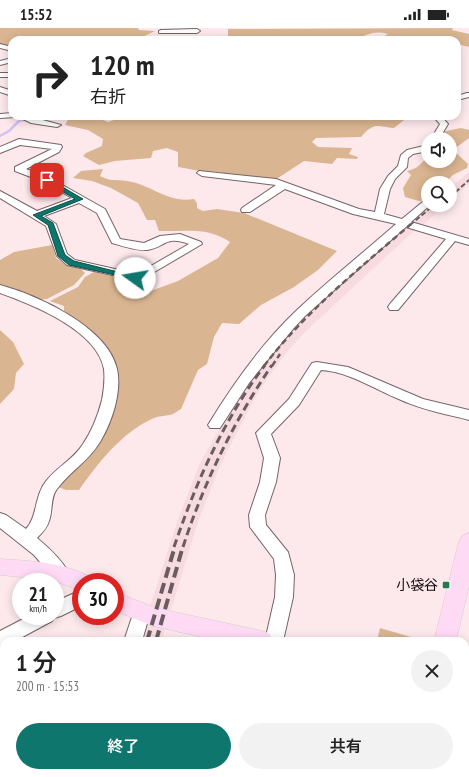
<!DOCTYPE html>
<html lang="ja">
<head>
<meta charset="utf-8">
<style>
	body { margin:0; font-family:"PT Sans Narrow","Noto Sans JP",sans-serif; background:#f2f2f2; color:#222; height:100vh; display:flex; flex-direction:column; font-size:15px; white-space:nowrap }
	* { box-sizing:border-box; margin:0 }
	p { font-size:13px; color:#767676 }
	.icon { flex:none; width:22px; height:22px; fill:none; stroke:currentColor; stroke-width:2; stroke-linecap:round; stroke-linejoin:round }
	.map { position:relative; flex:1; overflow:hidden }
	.drawer { position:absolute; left:0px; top:609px; width:469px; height:140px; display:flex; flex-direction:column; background:#fff; border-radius:12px 12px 0 0; box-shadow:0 2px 10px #0003 }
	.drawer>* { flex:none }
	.guide { position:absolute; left:8px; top:8px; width:453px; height:84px; border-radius:12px; box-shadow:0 2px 10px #0003; background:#fff; color:#222; overflow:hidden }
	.controls { position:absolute; left:421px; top:104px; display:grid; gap:8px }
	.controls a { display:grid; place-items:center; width:36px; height:36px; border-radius:50%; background:#fff; box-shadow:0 2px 10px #0003; font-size:20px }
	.speed { position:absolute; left:12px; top:545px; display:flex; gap:8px; font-size:20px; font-weight:700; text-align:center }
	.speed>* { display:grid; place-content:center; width:52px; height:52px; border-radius:50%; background:#fff; box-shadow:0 2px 10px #0003; line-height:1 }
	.speed small { font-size:10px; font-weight:400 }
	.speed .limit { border:6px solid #d22; background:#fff; color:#111 }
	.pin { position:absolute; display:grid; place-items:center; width:34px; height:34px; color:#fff; margin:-17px; border-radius:8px; box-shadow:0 2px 6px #0006 }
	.me { position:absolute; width:44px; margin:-22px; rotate:283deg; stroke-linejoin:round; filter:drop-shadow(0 0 3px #0008) }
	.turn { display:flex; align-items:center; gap:14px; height:84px; padding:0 16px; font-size:18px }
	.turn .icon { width:52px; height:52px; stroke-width:2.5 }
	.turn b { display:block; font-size:28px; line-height:34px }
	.round { display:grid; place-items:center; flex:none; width:42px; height:42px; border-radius:21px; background:#f2f2f2 }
	.headline { display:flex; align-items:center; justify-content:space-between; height:68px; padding:0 16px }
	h1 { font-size:24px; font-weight:600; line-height:30px }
	.button { display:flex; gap:8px; margin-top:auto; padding:8px 16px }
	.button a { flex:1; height:46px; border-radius:24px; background:#0f766e; color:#fff; font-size:16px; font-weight:600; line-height:46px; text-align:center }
	.button a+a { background:#f2f2f2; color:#222 }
	.status { display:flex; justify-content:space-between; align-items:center; height:28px; padding:0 20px; background:#fff; direction:ltr }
	.status svg { height:11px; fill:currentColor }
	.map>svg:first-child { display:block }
</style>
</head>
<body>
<div class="status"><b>15:52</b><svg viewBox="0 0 49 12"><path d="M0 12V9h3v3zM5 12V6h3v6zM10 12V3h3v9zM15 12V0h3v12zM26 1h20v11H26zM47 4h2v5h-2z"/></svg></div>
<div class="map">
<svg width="469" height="749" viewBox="0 0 469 749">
	<rect width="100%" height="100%" fill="#fde9ec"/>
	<path fill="#f8dbe0" d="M469,144V156L450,172V160Z
		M430,177H445L421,199L408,195Z
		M404,198L415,202L305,304L288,323L269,348L253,373L220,438L198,494L171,582L150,578L178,491L200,435L237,370L292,300Z
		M147,594L165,600L162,613H142Z"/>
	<path fill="#dab591" d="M0,0H138L139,2L155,3L136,12H12V20L0,17Z
		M453,0L452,2L469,6V19L457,16V12H378L388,6C377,3 368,5 358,11L359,12H228V1H239Z
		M70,88H93L108,94L125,88H403L404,92L394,100C377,99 375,93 361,109L316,110L312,114L318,119L352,120L349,126L358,129L357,131L337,130L332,136L304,133L275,152H240L220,144L200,143L178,139V124L167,120L153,123L151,130L115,133L99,137L83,128L86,125L102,118L103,111L88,102L65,97Z
		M461,100L469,102V110L453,122L468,136L467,140L453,147L445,155H428L427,172L419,173L405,169L403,160L411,147L407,143C417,141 423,135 428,127V133H450V111H437L441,104Z
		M103,141L100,148C112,154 114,151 127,153C150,156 169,176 194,171L197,175V180L203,183L217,181L244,185L337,223L318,242L294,259L261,277L239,296L222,295L214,309L207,336L198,342L181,381C177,383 174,386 170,387C165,388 159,388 154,390C123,403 98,435 79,462H66L58,459L96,416L114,343L84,299L64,283V278L50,273L78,259L85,249L94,244L133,253L124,265L137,268L178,253L218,230L230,214C206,198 186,204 159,203L155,192H147L138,175L111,160L92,153L73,150L81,143Z
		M52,217L56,230L66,237L81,241L85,245L74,257L47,271L35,272L0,257V232L14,224Z
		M0,302L13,314L24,336L16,345L14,361L0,376Z
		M380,600L425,613H377Z"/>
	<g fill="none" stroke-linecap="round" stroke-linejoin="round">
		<path stroke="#d6bff6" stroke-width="2.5" d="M0,108L9,103L19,93L38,88"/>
		<g stroke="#756467" stroke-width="2">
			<path id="minor" d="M161,2L197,1L200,3L197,5H159V3Z
				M0,16L12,19V23L0,20Z
				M12,30V34L0,37V33Z
				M0,45H12V49H0Z
				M0,59L12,63V68L0,64Z
				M467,65H469V69L457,72V68Z
				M12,85V88L15,89L0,90V86Z
				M17,88H28L61,97L57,99L31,95Z
				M433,88H441L448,96L439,111H431L440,96Z
				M19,111L61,117L62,119L59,124L26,141L50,150L105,181L120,211L144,215L160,208L180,206L201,214L202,216L139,253L67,237L57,228L46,198L0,170V163L37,183L72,170L44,154L15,143V139L52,121L20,117L0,125V119ZM79,175L97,185L112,215C122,218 137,223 147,222C166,219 165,207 189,216L137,246L75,232L67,226L56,196L44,188Z
				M428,117V123L413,126L408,130L407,139L395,151L390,161L384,186L402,191L425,172L428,171V177H430L411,194L469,211V217L455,213L398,282H390L388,279L390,276L446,211L406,199L305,288L293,301L249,355L220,400H210L208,397C233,356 262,315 297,282C329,252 363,225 396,196L353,186L285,161L250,184H242L241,182L242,180L276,157L202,148L197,145L199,143L276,151L359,181L375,184L380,161L388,148L398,138L401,127L407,122Z
				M0,257C37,267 108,299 117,341C122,364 112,394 100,414C88,434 70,443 57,461C50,470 53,482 49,493C47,500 42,505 37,510C49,520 61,531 69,545L66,550L60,552L54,550L34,527L0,500V485L6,487L26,501C38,488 34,467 47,452C57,439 74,431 83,416C92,403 98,387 102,372C104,362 105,351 104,341C97,302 33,277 0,265Z
				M317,334L348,339L423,371L469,382V392C446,386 423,382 401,372C374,361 350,344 321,342L299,377L271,406L280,430L276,454L265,487L266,497L288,524L294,547L293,569L283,613H265L275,569L276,547L274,531L250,499L249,487L260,454L264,430L256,405L289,371L312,335Z
				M81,562V578L61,588L54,590L52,593L15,613H4V619L0,620V603L29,588H55V574Z
				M141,577L147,580L150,585L142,613H124L135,580Z
				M88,745H110L109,749H87Z"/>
		</g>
		<g stroke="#cfcece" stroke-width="1">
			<path id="major" d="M469,505V558L456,613H434L459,513L462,508Z
				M0,531C31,533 60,534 89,548L92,554H81V563L52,552L0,547Z
				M115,564L156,580L262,603L270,606L273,613H219L153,598L115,583Z
				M411,745H437L436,749H410Z"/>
		</g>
		<use href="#minor" fill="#fff" fill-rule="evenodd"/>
		<use href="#major" fill="#fedaf5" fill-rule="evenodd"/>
		<path stroke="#695d60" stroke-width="2" stroke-dasharray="5 2.5" stroke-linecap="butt" d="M450,169L469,152
			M410,197L434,177"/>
		<path stroke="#695d60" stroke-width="2.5" stroke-dasharray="6 3.5" stroke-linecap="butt" d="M264,338C306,283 360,240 411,196
			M272,338L280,326"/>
		<path stroke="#695d60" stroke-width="3" stroke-dasharray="8 4.5" stroke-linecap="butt" d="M174,519C196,454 224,391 265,337
			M183,519C204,454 234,393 272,337"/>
		<path stroke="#695d60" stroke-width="4" stroke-dasharray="11 5.5" stroke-linecap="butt" d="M147,613L175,518
			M156,613L183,518
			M112,749L113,745
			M124,749L125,745"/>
	</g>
	<path fill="#0f766e" stroke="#0a4d48" d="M47,150L83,171L41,188L53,195L65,227L74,233L138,249V252L69,237L58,228L48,197L33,187L75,171L45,153L44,152Z"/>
	<rect fill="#237a4d" stroke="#fde9ec" stroke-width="1.5" x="442" y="553" width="8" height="8" rx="2"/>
	<g text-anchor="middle" stroke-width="4" stroke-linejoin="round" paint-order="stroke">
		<g font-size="14" fill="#10090b" stroke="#fde9ec" text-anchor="end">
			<text x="438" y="562">小袋谷</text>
		</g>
	</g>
</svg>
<div class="controls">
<a><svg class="icon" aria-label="sound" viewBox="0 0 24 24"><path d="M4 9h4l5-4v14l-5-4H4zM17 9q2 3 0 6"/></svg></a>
<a><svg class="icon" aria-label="search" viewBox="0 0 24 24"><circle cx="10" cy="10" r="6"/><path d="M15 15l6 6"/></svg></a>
</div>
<div class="speed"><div>21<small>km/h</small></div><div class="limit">30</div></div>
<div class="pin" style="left:47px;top:152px;background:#d93025"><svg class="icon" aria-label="arrive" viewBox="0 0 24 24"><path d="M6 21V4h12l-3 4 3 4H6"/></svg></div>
<svg class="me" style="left:135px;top:250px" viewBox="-20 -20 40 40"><circle r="19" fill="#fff"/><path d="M0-13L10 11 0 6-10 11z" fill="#0f766e"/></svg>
<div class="guide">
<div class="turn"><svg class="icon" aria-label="right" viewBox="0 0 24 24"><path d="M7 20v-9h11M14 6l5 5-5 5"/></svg><div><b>120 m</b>右折</div></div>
</div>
<section class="drawer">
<div class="headline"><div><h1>1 分</h1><p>200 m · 15:53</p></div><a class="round"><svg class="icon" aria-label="close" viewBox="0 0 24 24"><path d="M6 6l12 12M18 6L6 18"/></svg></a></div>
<div class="button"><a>終了</a><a>共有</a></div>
</section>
</div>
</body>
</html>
